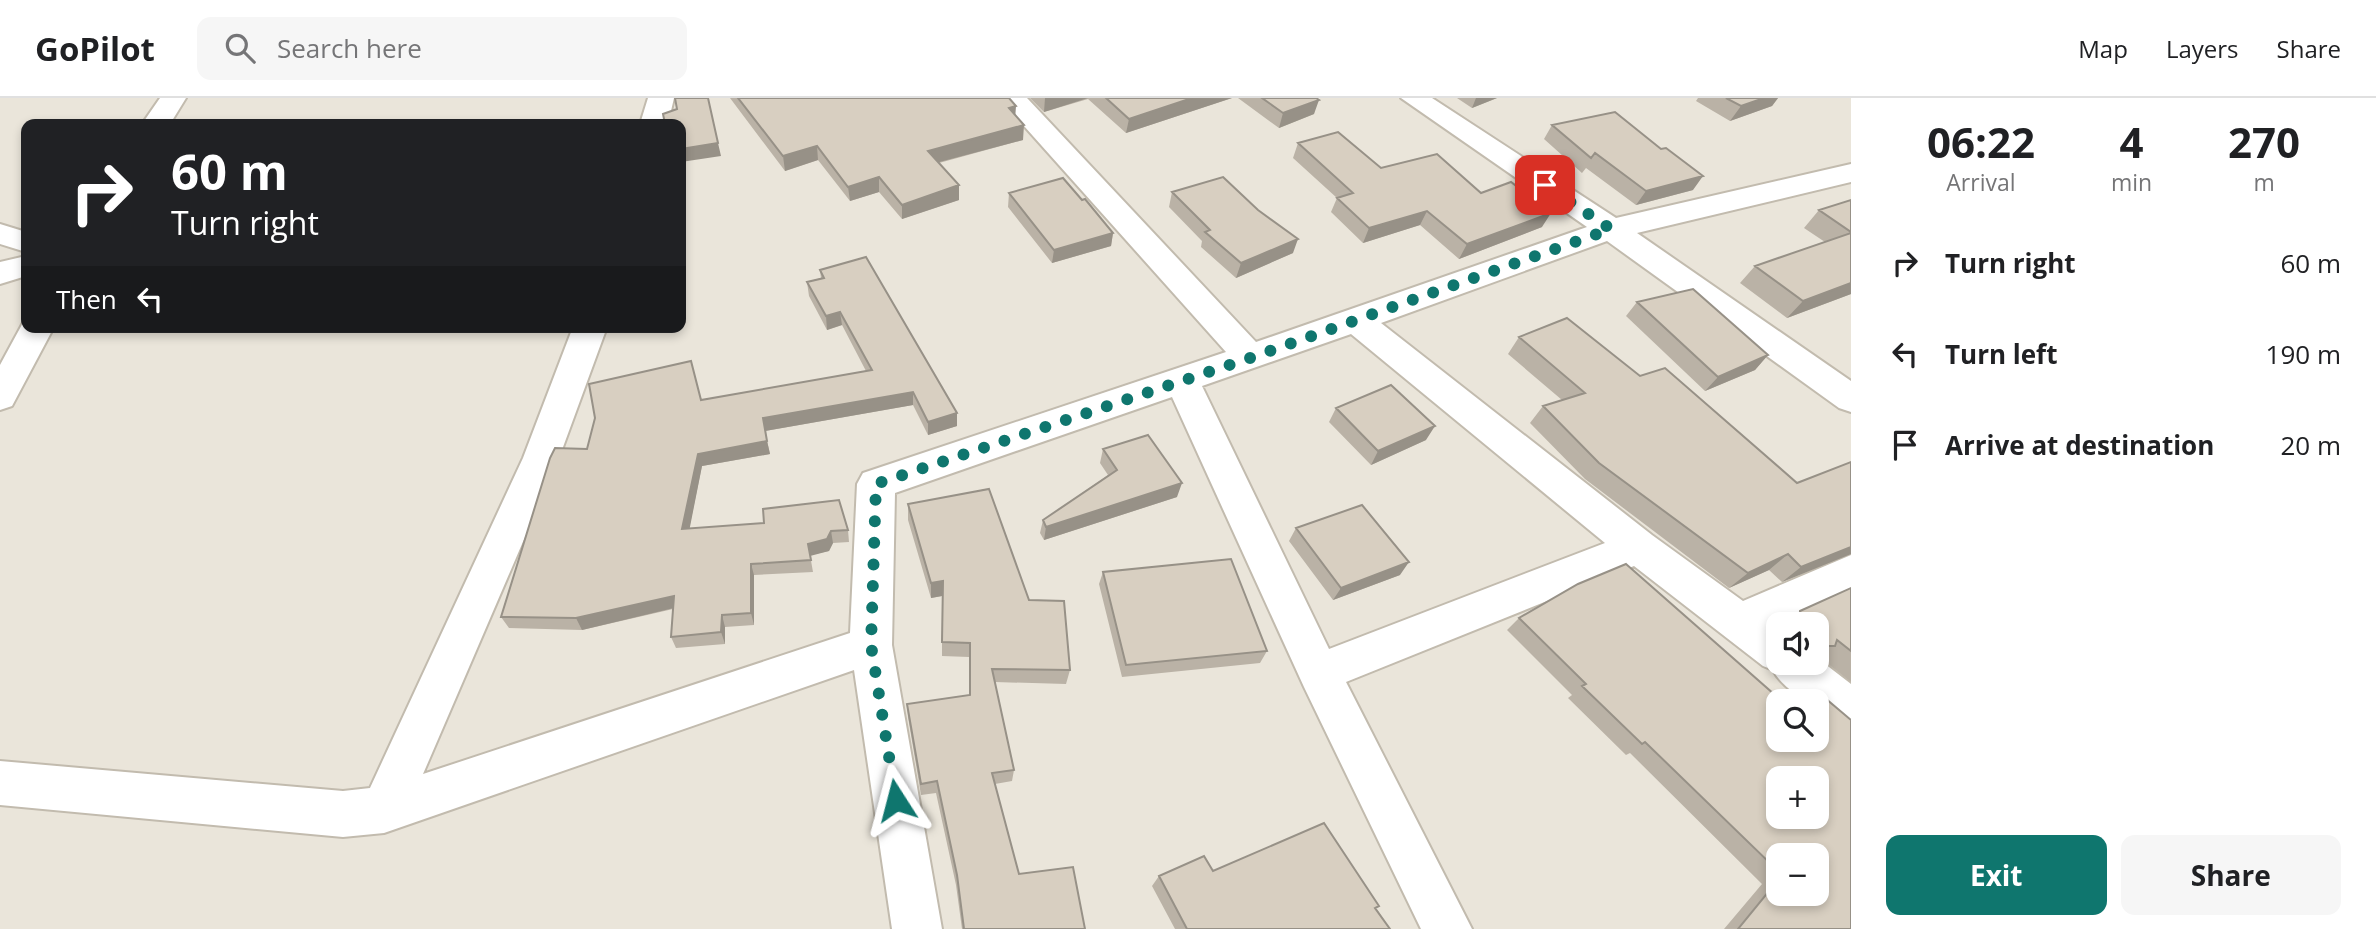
<!DOCTYPE html>
<html lang="en">
<head>
<meta charset="utf-8">
<style>
	body { margin:0; font-family:"Open Sans",sans-serif; background:#f6f6f6; color:#202124; height:100vh; display:flex; flex-direction:column; font-size:26px; white-space:nowrap }
	* { box-sizing:border-box; margin:0 }
	p { font-size:23px; color:#757577 }
	.icon { flex:none; width:38px; height:38px; fill:none; stroke:currentColor; stroke-width:2; stroke-linecap:round; stroke-linejoin:round }
	.map { position:relative; flex:1; overflow:hidden }
	.panel { display:flex; flex-direction:column; background:#fff; width:525px }
	.panel>* { flex:none }
	.banner { position:absolute; left:21px; top:21px; width:665px; height:214px; border-radius:14px; box-shadow:0 4px 10px #0003; background:#202124; color:#fff; overflow:hidden }
	.buttons { position:absolute; left:1766px; top:514px; display:grid; gap:14px }
	.buttons a { display:grid; place-items:center; width:63px; height:63px; border-radius:14px; background:#fff; box-shadow:0 4px 10px #0003; font-size:35px }
	.pin { position:absolute; display:grid; place-items:center; width:60px; height:60px; color:#fff; margin:-30px; border-radius:14px; box-shadow:0 4px 10px #0006 }
	.me { position:absolute; width:77px; margin:-38px; rotate:351deg; stroke-linejoin:round; filter:drop-shadow(0 0 5px #0008) }
	.turn { display:flex; align-items:center; gap:24px; height:147px; padding:0 35px; font-size:32px }
	.turn .icon { width:91px; height:91px; stroke-width:2.5 }
	.turn b { display:block; font-size:49px; line-height:60px }
	.then { display:flex; align-items:center; height:66px; padding:0 35px; background:#0003; gap:14px; font-size:26px }
	.eta { display:flex; justify-content:space-evenly; align-items:center; height:119px; text-align:center }
	.eta b { font-size:42px; font-weight:700; line-height:49px }
	.cta { display:flex; gap:14px; margin-top:auto; padding:14px 35px }
	.cta a { flex:1; height:80px; border-radius:14px; background:#0f766e; color:#fff; font-size:28px; font-weight:700; line-height:80px; text-align:center }
	.cta a+a { background:#f6f6f6; color:#202124 }
	ul { padding:0; list-style:none }
	li { display:flex; align-items:center; gap:21px; height:91px; padding:0 35px }
	li div { flex:1 }
	li b { display:block; font-size:26px }
	li em { font-style:normal }
	header { display:flex; align-items:center; gap:42px; box-sizing:border-box; height:98px; padding:0 35px; background:#fff; border-bottom:2px solid #e0e0e0 }
	header strong { font-size:33px }
	nav { display:flex; gap:38px; margin-inline-start:auto; font-size:24px }
	.search { width:490px; height:63px; background:#f6f6f6; display:flex; align-items:center; gap:18px; box-sizing:border-box; padding:0 24px; border-radius:14px; color:#757577; font-size:26px }
	main { display:flex; flex:1; min-height:0 }
	.map>svg:first-child { display:block }
</style>
</head>
<body>
<header>
<strong>GoPilot</strong>
<div class="search"><svg class="icon" aria-label="search" viewBox="0 0 24 24"><circle cx="10" cy="10" r="6"/><path d="M15 15l6 6"/></svg>Search here</div>
<nav><a>Map</a><a>Layers</a><a>Share</a></nav>
</header>
<main>
<div class="map">
<svg width="1851" height="831" viewBox="0 0 1851 831">
	<rect width="100%" height="100%" fill="#f6f3ec"/>
	<path fill="#eae5da" fill-rule="evenodd" d="M0,0H1851V831H0ZM26,26H681V229H26ZM1778,527H1816V565H1778ZM1778,604H1816V642H1778ZM1778,681H1816V719H1778ZM1778,758H1816V796H1778Z"/>
	<g fill="none" stroke-linecap="round" stroke-linejoin="round">
		<g stroke="#c2bbae" stroke-width="4">
			<path id="minor" d="M160,0H186L170,26H142Z
				M648,0H674L668,26H640Z
				M999,0H1027L1256,244L1587,129L1401,0H1432L1616,120L1851,66V84L1637,135L1851,283V314L1839,310L1607,143L1381,225L1652,437L1743,503L1851,457V492L1775,527L1778,530V565H1816V559L1851,586V632L1835,626L1816,611V604C1802,604 1779,585 1773,572L1763,568L1634,468L1346,584L1472,831H1421L1304,589L1172,299L895,395L892,547L942,831H892L854,572L384,735L343,739L0,707V663L343,693L370,690L523,360L573,229H607L559,360L423,676L850,535L857,386L863,375L1226,254ZM1351,236L1605,445L1329,551L1202,288Z
				M0,126L26,134V154L0,146Z
				M26,158V178L0,186V164Z
				M25,221L26,229H54L12,308L0,312V267Z"/>
		</g>
		<use href="#minor" fill="#fff" fill-rule="evenodd"/>
	</g>
	<path fill="#bab2a6" fill-rule="evenodd" d="M730,0H1009L1023,42L939,65L959,87V102L902,121L879,94L850,103L818,62L785,73Z
		M1030,0H1232L1126,35L1088,1L1044,14Z
		M1238,0H1316L1314,16L1279,30Z
		M1457,0H1497L1472,10Z
		M1698,0H1778L1772,8L1730,23L1696,3Z
		M1552,27L1661,51L1693,92L1636,107L1586,70L1582,75L1544,41Z
		M1298,45L1381,70L1481,95L1542,129L1459,161L1420,127L1363,145L1331,114L1337,100L1293,60Z
		M1172,94L1293,155L1236,180L1201,149L1202,143L1169,109Z
		M1009,95L1082,102L1113,135L1111,148L1052,165L1008,109Z
		M1851,102V196L1787,220L1740,185L1755,168L1825,144L1804,130L1819,112Z
		M820,172L957,315V328L928,337L913,307L765,333L770,356L702,368L689,431L848,432L849,444L833,445L829,453L810,457L813,474L754,477V527L725,529V546L676,550L671,539L673,511L582,532L509,530L501,519L587,351L701,302L866,273L842,227L827,232L809,198L807,184L821,180Z
		M1637,204L1768,257L1755,272L1705,293L1626,218Z
		M1519,239L1851,456L1782,484L1769,472L1729,490L1585,381L1530,325L1543,308L1562,302L1508,256Z
		M1336,310L1426,342L1371,367L1329,324Z
		M1103,351L1177,399L1044,442L1040,435L1043,422L1108,377L1100,365Z
		M908,406L1029,502L1070,572L1066,586L995,584L1014,672L1012,683L995,686L1019,776L1085,831H962L956,787L936,695L921,697L908,619L907,606L969,597V559L942,558V498L931,500L908,422Z
		M1296,430L1400,477L1333,502L1289,443Z
		M1103,474L1267,553L1260,565L1122,579L1099,486Z
		M1851,490V584L1819,559L1816,560V527H1781L1800,513Z
		M1519,520L1778,642L1816,604H1804L1819,595L1851,831H1724L1762,786L1630,655L1626,657L1568,600L1572,597L1507,532ZM1778,758L1816,796H1778Z
		M1213,773L1376,810L1390,831H1175L1152,788L1159,778Z"/>
	<path fill="#979187" d="M1045,0H1088L1044,14Z
		M1192,0H1232L1126,35L1129,21Z
		M1476,0H1497L1472,10Z
		M1764,0H1778L1772,8L1730,23L1741,8Z
		M1319,2L1314,16L1279,30L1283,15Z
		M1016,8L1015,22L1009,10Z
		M1024,27L1023,42L928,67V53Z
		M718,45L721,58L681,64V51Z
		M817,48L818,62L785,73L783,58Z
		M1703,78L1693,92L1636,107L1646,93Z
		M879,79V94L850,103L848,89Z
		M959,87V102L902,121V107Z
		M1427,113L1420,127L1363,145L1369,130Z
		M1551,115L1542,129L1459,161L1467,146Z
		M1113,135L1111,148L1052,165L1054,152Z
		M1298,141L1293,155L1236,180L1241,165Z
		M1851,185V196L1787,220L1803,203Z
		M840,214L842,227L827,232L826,218Z
		M1768,257L1755,272L1705,293L1718,279Z
		M913,294V307L765,333L763,320Z
		M957,315V328L928,337V324Z
		M1435,328L1426,342L1371,367L1378,353Z
		M767,343L770,356L702,368L687,444L682,431L698,356Z
		M1182,385L1177,399L1044,442L1046,429Z
		M831,433L833,445L829,453L810,458L808,446Z
		M1851,449V456L1782,484L1801,469Z
		M1788,456L1769,472L1729,490L1748,475Z
		M1409,464L1400,477L1333,502L1341,490Z
		M751,466L754,477V527L751,515Z
		M943,483L942,498L931,500V485Z
		M674,498L678,509L582,532L576,520Z
		M722,517L725,529V546L721,534Z"/>
	<path fill="#d8cfc1" stroke="#979187" stroke-width="2" fill-rule="evenodd" d="M675,0H708L718,45L681,51V26H665L663,16L677,11Z
		M738,0H1009L1016,8L1009,10L1024,27L928,53L959,87L902,107L879,79L848,89L817,48L783,58Z
		M1106,0H1192L1129,21Z
		M1262,0H1316L1319,2L1283,15Z
		M1726,0H1764L1741,8Z
		M1615,14L1661,51L1666,50L1703,78L1646,93L1595,55L1591,60L1552,27Z
		M1338,34L1381,70L1437,56L1481,95L1511,84L1551,115L1467,146L1427,113L1369,130L1337,100L1353,95L1298,45Z
		M1223,79L1258,112L1298,141L1241,165L1205,134L1210,132L1172,94Z
		M1063,80L1082,102L1085,101L1113,135L1054,152L1009,95Z
		M1851,102V134L1819,112Z
		M1851,135V185L1803,203L1755,168Z
		M866,159L957,315L928,324L913,294L763,320L767,343L698,356L682,431L764,425L763,411L839,402L848,432L831,433L827,441L808,446L811,462L751,466V515L722,517L721,534L671,539L674,498L576,520L501,519L550,360L555,350L587,351L595,320L589,286L691,263L701,302L872,272L840,214L826,218L807,184L824,180L820,172Z
		M1693,191L1768,257L1718,279L1637,204Z
		M1567,220L1640,278L1665,270L1797,385L1851,364V449L1801,469L1788,456L1748,475L1599,365L1543,308L1585,295L1519,239Z
		M1391,287L1435,328L1378,353L1336,310Z
		M1148,337L1182,385L1046,429L1043,422L1117,372L1103,351Z
		M989,391L1029,502L1064,503L1070,572L992,571L1014,672L992,675L1019,776L1073,769L1085,831H964L957,777L937,683L921,686L907,606L970,597V545L942,544L943,483L931,485L908,406Z
		M1362,407L1409,464L1341,490L1296,430Z
		M1231,461L1267,553L1126,567L1103,474Z
		M1626,466L1783,604H1778V642H1816V604H1811L1819,595L1851,622V831H1738L1778,782V796H1816V758H1778V773L1645,644L1642,646L1582,588L1586,586L1519,520L1578,486ZM1778,681H1816V719H1778Z
		M1851,490V553L1837,542L1835,548H1816V527H1800V513Z
		M1324,725L1379,808L1375,810L1390,831H1187L1159,778L1204,758L1213,773Z"/>
	<g fill="none" stroke-linecap="round" stroke-linejoin="round">
		<path stroke="#0f766e" stroke-width="12" stroke-dasharray="0 21.6" d="M896,702L871,547L876,386L1250,260L1611,131L1545,87"/>
	</g>
</svg>
<div class="buttons">
<a><svg class="icon" aria-label="sound" viewBox="0 0 24 24"><path d="M4 9h4l5-4v14l-5-4H4zM17 9q2 3 0 6"/></svg></a>
<a><svg class="icon" aria-label="search" viewBox="0 0 24 24"><circle cx="10" cy="10" r="6"/><path d="M15 15l6 6"/></svg></a>
<a>+</a>
<a>−</a>
</div>
<div class="pin" style="left:1545px;top:87px;background:#d93025"><svg class="icon" aria-label="arrive" viewBox="0 0 24 24"><path d="M6 21V4h12l-3 4 3 4H6"/></svg></div>
<svg class="me" style="left:896px;top:702px" viewBox="-20 -20 40 40"><path d="M0-17L14 15 0 8-14 15z" fill="#0f766e" stroke="#fff" stroke-width="4"/></svg>
<div class="banner">
<div class="turn"><svg class="icon" aria-label="right" viewBox="0 0 24 24"><path d="M7 20v-9h11M14 6l5 5-5 5"/></svg><div><b>60 m</b>Turn right</div></div>
<div class="then">Then<svg class="icon" aria-label="left" viewBox="0 0 24 24"><path d="M17 20v-9H6M10 6l-5 5 5 5"/></svg></div>
</div>
</div>
<section class="panel">
<div class="eta">
<div><b>06:22</b><p>Arrival</p></div>
<div><b>4</b><p>min</p></div>
<div><b>270</b><p>m</p></div>
</div>
<ul>
<li><svg class="icon" aria-label="right" viewBox="0 0 24 24"><path d="M7 20v-9h11M14 6l5 5-5 5"/></svg><div><b>Turn right</b></div><em>60 m</em></li>
<li><svg class="icon" aria-label="left" viewBox="0 0 24 24"><path d="M17 20v-9H6M10 6l-5 5 5 5"/></svg><div><b>Turn left</b></div><em>190 m</em></li>
<li><svg class="icon" aria-label="arrive" viewBox="0 0 24 24"><path d="M6 21V4h12l-3 4 3 4H6"/></svg><div><b>Arrive at destination</b></div><em>20 m</em></li>
</ul>
<div class="cta"><a>Exit</a><a>Share</a></div>
</section>
</main>
</body>
</html>
